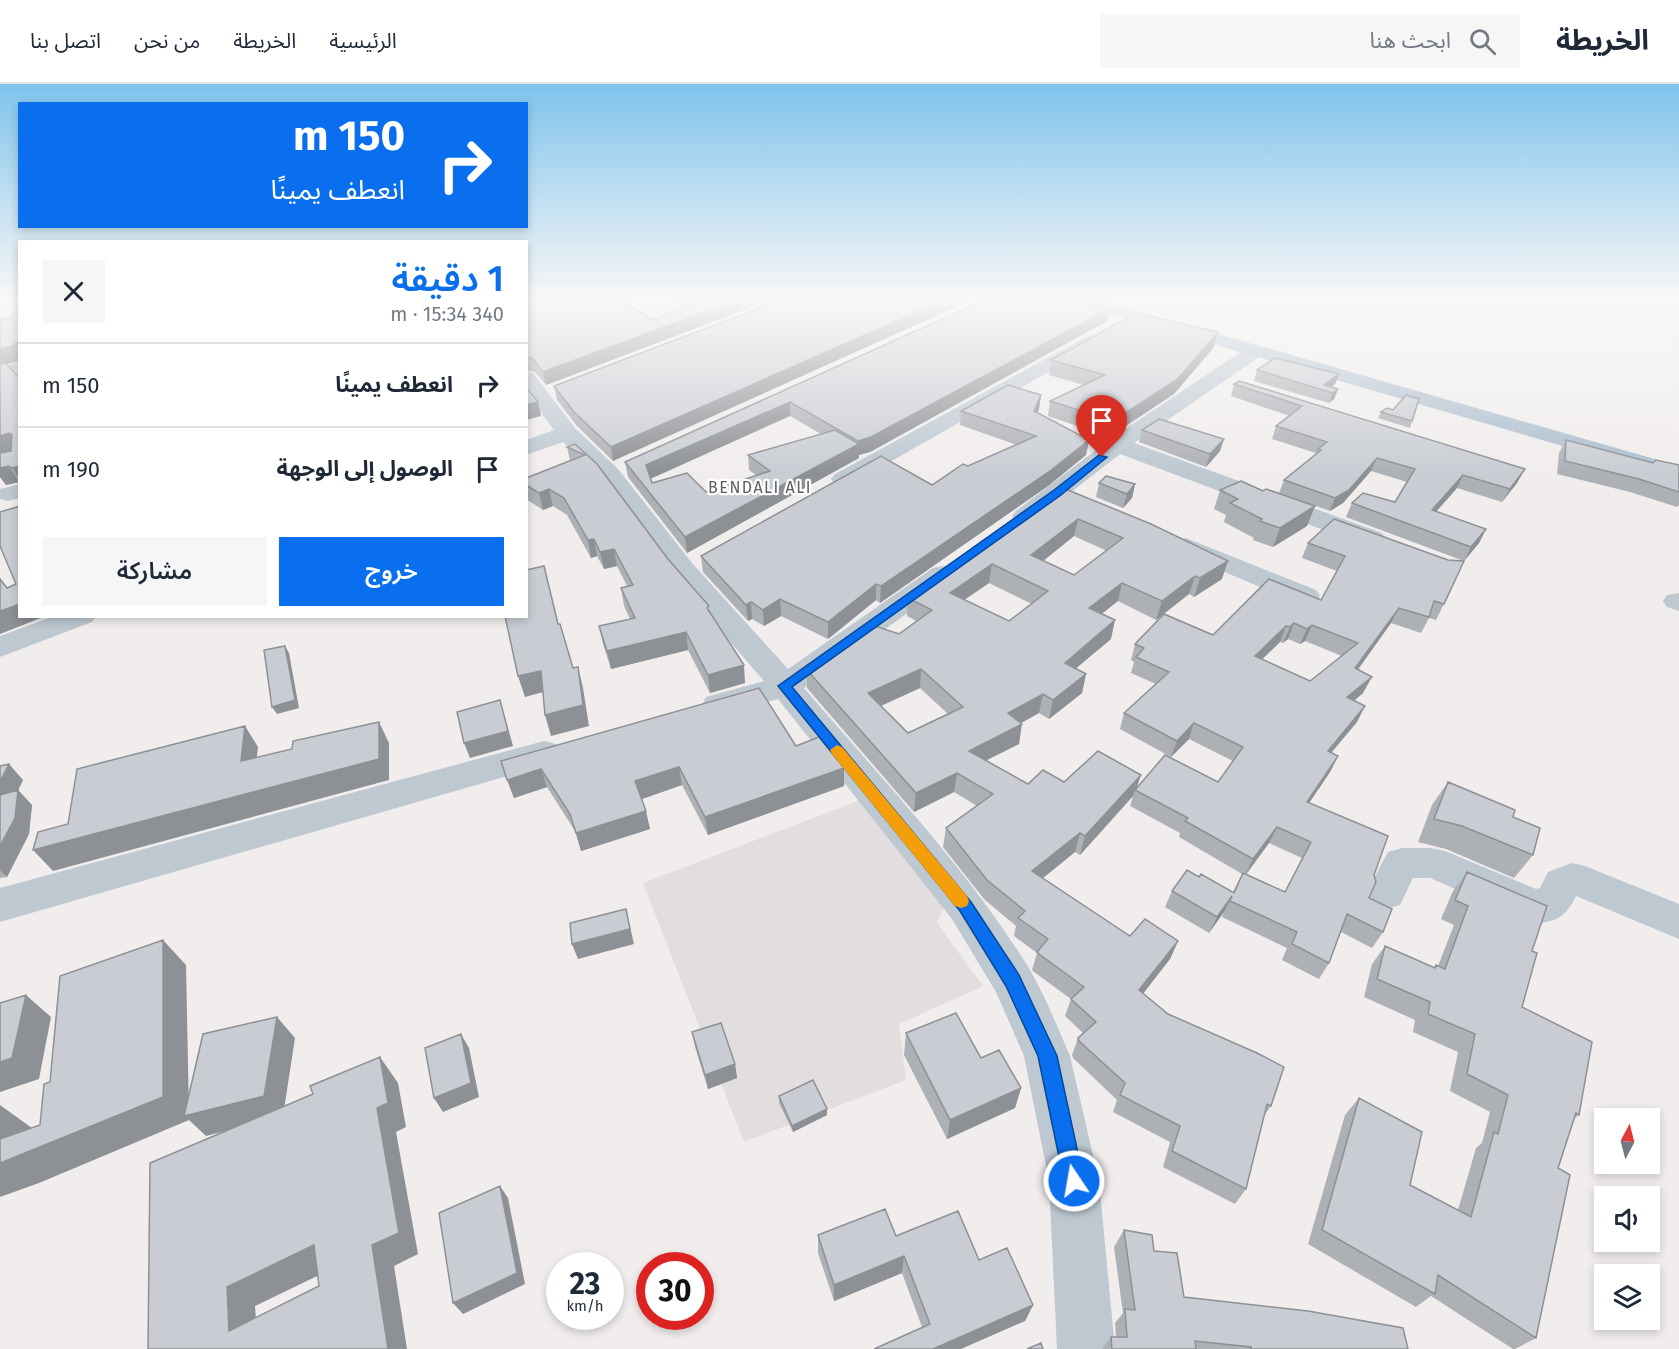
<!DOCTYPE html>
<html lang="ar">
<head>
<meta charset="utf-8">
<style>
	body { margin:0; font-family:"Fira Sans","Noto Sans Arabic",sans-serif; background:#f6f6f7; color:#1f2937; direction:rtl; height:100vh; display:flex; flex-direction:column; font-size:22px; white-space:nowrap }
	* { box-sizing:border-box; margin:0 }
	p { font-size:20px; color:#747a83 }
	.icon { flex:none; width:33px; height:33px; fill:none; stroke:currentColor; stroke-width:2; stroke-linecap:round; stroke-linejoin:round }
	.map { position:relative; flex:1; overflow:hidden; direction:ltr }
	.drawer { position:absolute; left:18px; top:156px; width:510px; height:378px; display:flex; flex-direction:column; background:#fff; border-radius:0px; box-shadow:0 3px 9px #0003; direction:rtl }
	.drawer>* { flex:none }
	.banner { position:absolute; left:18px; top:18px; width:510px; height:126px; border-radius:0px; box-shadow:0 3px 9px #0003; direction:rtl; background:#096fef; color:#fff; overflow:hidden }
	.needle { width:39px; rotate:7deg }
	.buttons { position:absolute; left:1594px; top:1024px; display:grid; gap:12px }
	.buttons a { display:grid; place-items:center; width:66px; height:66px; border-radius:0px; background:#fff; box-shadow:0 3px 9px #0003; font-size:30px }
	.speed { position:absolute; left:546px; top:1168px; display:flex; gap:12px; font-size:30px; font-weight:700; text-align:center }
	.speed>* { display:grid; place-content:center; width:78px; height:78px; border-radius:50%; background:#fff; box-shadow:0 3px 9px #0003; line-height:1 }
	.speed small { font-size:15px; font-weight:400 }
	.speed .limit { border:9px solid #d22; background:#fff; color:#111 }
	.pin { position:absolute; display:grid; place-items:center; width:51px; height:51px; color:#fff; margin:-62px -26px; border-radius:50% 50% 50% 0; rotate:-45deg; box-shadow:0 0 6px #0007 }
	.pin .icon { rotate:45deg }
	.me { position:absolute; width:66px; margin:-33px; rotate:348deg; stroke-linejoin:round; filter:drop-shadow(0 0 4px #0008) }
	.turn { display:flex; align-items:center; gap:21px; height:126px; padding:0 24px; font-size:27px }
	.turn .icon { width:78px; height:78px; stroke-width:2.5 }
	.turn b { display:block; font-size:42px; line-height:51px }
	.round { display:grid; place-items:center; flex:none; width:63px; height:63px; border-radius:0px; background:#f6f6f7 }
	.summary { display:flex; align-items:center; justify-content:space-between; height:102px; padding:0 24px }
	h1 { font-size:36px; font-weight:600; line-height:45px; color:#096fef }
	.cta { display:flex; gap:12px; margin-top:auto; padding:12px 24px }
	.cta a { flex:1; height:69px; border-radius:0px; background:#096fef; color:#fff; font-size:24px; font-weight:600; line-height:69px; text-align:center }
	.cta a+a { background:#f6f6f7; color:#1f2937 }
	ul { padding:0; list-style:none }
	li { display:flex; align-items:center; gap:18px; height:84px; padding:0 24px; border-top:2px solid #e0e1e3 }
	li div { flex:1 }
	li b { display:block; font-size:22px }
	li em { font-style:normal }
	header { display:flex; align-items:center; gap:36px; box-sizing:border-box; height:84px; padding:0 30px; background:#fff; border-bottom:2px solid #e0e1e3 }
	header strong { font-size:28px }
	nav { display:flex; gap:33px; margin-inline-start:auto; font-size:21px }
	.search { width:420px; height:54px; background:#f6f6f7; display:flex; align-items:center; gap:15px; box-sizing:border-box; padding:0 21px; border-radius:0px; color:#747a83; font-size:22px }
	.map>svg:first-child { display:block }
</style>
</head>
<body>
<header>
<strong>الخريطة</strong>
<div class="search"><svg class="icon" aria-label="search" viewBox="0 0 24 24"><circle cx="10" cy="10" r="6"/><path d="M15 15l6 6"/></svg>ابحث هنا</div>
<nav><a>الرئيسية</a><a>الخريطة</a><a>من نحن</a><a>اتصل بنا</a></nav>
</header>
<div class="map">
<svg width="1679" height="1265" viewBox="0 0 1679 1265">
	<rect width="100%" height="100%" fill="#f1eded"/>
	<path fill="#e2dedf" d="M860,716L946,820L937,839L983,902L899,940L906,996L744,1058L643,799Z"/>
	<g fill="none" stroke-linecap="round" stroke-linejoin="round">
		<path fill="#bdc8d1" fill-rule="evenodd" d="M1091,250L1098,252L1100,256L1098,260L851,400L843,402L835,400L831,395L835,390Z
			M1255,261L1262,263L1265,267L1262,271L1134,359L1382,449L1386,455L1382,461L1373,463L1364,461L1120,370L1034,437L1025,440L1016,437L1012,432L1016,427L1109,356L1248,263Z
			M20,278V290L0,295V283Z
			M526,287L533,289L575,344L618,385L692,479L788,585L933,484L943,482L953,484L957,490L953,496L804,604C881,694 964,781 1027,881C1044,909 1057,942 1070,972L1099,1097L1115,1265H1057L1049,1097L1024,972L996,908L952,835L778,615L718,632L706,629L702,621L706,613L764,597L672,491L602,395L563,358L526,371V356L554,346L526,308Z
			M20,400V414L8,417L0,415V405Z
			M1186,454L1316,506L1320,512L1316,518L1306,521L1296,518L1177,468L1173,462L1177,456Z
			M1679,509V527L1667,523L1663,517L1667,511Z
			M54,532H96L92,538L0,573V552Z
			M544,657L556,660L561,669L556,678L0,838V804Z
			M1402,764H1430L1445,767L1536,805L1540,804L1548,788L1572,779L1585,782L1679,820V855L1576,812C1566,832 1557,839 1533,839L1430,794H1413L1400,821L1386,825L1372,821L1366,809L1388,768Z"/>
		<path fill="#abbecf" fill-rule="evenodd" d="M1064,213H1089L1679,382V396L1066,217Z"/>
	</g>
	<path fill="#adb0b5" fill-rule="evenodd" d="M537,213H635L622,217L653,236L688,222L666,213H778L546,301L535,288L526,286V215Z
		M789,213L613,377L577,342L557,316L554,302Z
		M991,213L1083,219L1107,237L870,368L859,371V374L687,469L628,393L625,378ZM790,332L821,350L748,371L749,386L756,391L706,408L652,399L651,394Z
		M20,227V277L7,280L20,295V398L6,401L0,393V235L12,233Z
		M1218,248L1214,263L1174,310L1109,353L1048,332L1050,317L1084,301L1049,291L1051,276Z
		M1257,286L1339,290L1335,300L1331,303L1338,305L1334,315L1329,319L1254,297Z
		M1239,297L1517,399L1502,418L1457,404L1436,428L1486,445L1479,459L1464,477L1346,433L1352,419L1395,418L1407,398L1371,387L1343,419L1330,427L1279,409L1284,396L1315,371L1316,369L1272,355L1276,342L1290,332L1231,312L1234,300Z
		M1041,311L1039,325L1037,329L1089,356L1086,371L1048,402L880,519L876,516L828,555L781,532L764,542L752,535L748,537L703,488L701,472L932,401L1017,361L960,341L961,327Z
		M1393,326L1412,337L1410,344L1378,334L1381,328Z
		M1142,346L1220,367L1206,383L1139,358Z
		M1566,356L1653,379L1679,381V421L1677,423L1630,408L1557,390L1559,369Z
		M575,360L710,529L745,599L710,609L688,566L611,585L603,560L599,542L630,535L624,522L621,504L627,502L617,482L604,485L597,472L591,474L567,431L553,422L543,426L526,415V394L570,376L567,363Z
		M1099,399L1135,400L1132,414L1123,424L1096,413Z
		M1063,404L1222,495L1194,513L1189,510L1156,536L1118,517L1101,530L1111,555L1076,584L1086,590L1082,609L1049,635L1039,629L1021,639L1019,660L986,676L1028,700L1064,698L1137,704L1218,698L1233,677L1189,655L1171,673L1120,645L1124,629L1156,600L1131,589L1134,578L1131,576L1135,560L1213,551L1321,516L1337,487L1302,474L1308,459L1334,435L1444,520L1436,536L1429,534L1421,549L1391,539L1358,586L1363,609L1354,617L1357,638L1331,669L1338,672L1330,688L1309,719L1374,791L1369,814L1383,848L1372,864L1341,848L1329,879L1319,895L1282,876L1287,864L1222,833L1224,828L1209,849L1165,823L1172,807L1199,793L1233,808L1242,790L1179,753L1180,749L1130,722L1133,712L1080,771L1075,768L1043,794L1130,852L1178,857L1170,875L1143,909L1271,1022L1264,1032L1246,1105L1235,1120L1163,1083L1170,1058L1113,1028L1117,1016L1073,974L1072,971L1078,954L1083,949L1065,932L1071,915L1034,888L1032,886L1037,869L1014,852L1016,842L984,815L943,763L946,744L977,722L954,708L914,728L807,604V586L832,573V567L899,550L916,537L907,532L908,514ZM1074,452L1107,467L1074,491L1043,477ZM989,499L1032,520L1009,537L964,516ZM1288,555L1300,560L1305,557L1342,572L1310,597L1262,575L1280,558L1283,559ZM920,604L948,630L908,649L881,622ZM1269,759L1302,774L1285,808L1246,791Z
		M1220,406L1263,407L1315,422L1307,442L1273,463L1253,456L1254,454L1224,438L1226,431L1214,425Z
		M796,662L844,702L708,751L682,701L642,715L650,745L581,767L575,747L547,703L514,714L501,677Z
		M0,682L23,696L18,706L32,721L29,750L7,793L0,794Z
		M1448,698L1513,733L1533,771L1514,794L1446,765L1418,758L1432,721Z
		M1467,788L1532,867L1522,923L1579,1031L1573,1035L1558,1084L1536,1254L1515,1265H1513L1431,1212L1416,1223L1308,1160L1345,1031L1359,1014L1410,1101L1458,1126L1476,1064L1482,1059L1490,1028L1450,1007L1458,968L1413,948L1415,936L1364,913L1372,880L1385,862L1434,883L1436,881L1438,882L1454,841L1441,835L1453,807Z
		M692,948L735,980L737,994L708,1005L695,963Z
		M906,949L981,974L1021,1004L1015,1024L947,1055L904,971Z
		M779,1012L827,1025V1031L793,1048L779,1019Z
		M1124,1146L1154,1167L1184,1213L1408,1265H1102L1111,1253H1116L1115,1239L1123,1229L1114,1163Z
		M818,1151L896,1152L979,1176L1033,1221L1025,1237L922,1243L902,1189L834,1217L818,1169Z"/>
	<path fill="#8d9094" d="M608,213H635L610,220Z
		M745,213H778L546,301L543,288Z
		M951,213H978L613,377L611,363Z
		M1083,213H1085L1083,224L1073,217Z
		M1109,225L1107,237L870,368L859,371V374L687,469L685,453L858,360V357Z
		M1218,248L1214,263L1174,310L1109,353L1113,337Z
		M19,256L20,277L0,281V265Z
		M1339,290L1335,300L1326,307L1324,301Z
		M1338,305L1334,315L1329,319L1333,309Z
		M1041,311L1039,325L1032,341L1034,327Z
		M538,318L541,332L526,336V321Z
		M790,318V332L648,396L646,381Z
		M9,349L19,365L0,370V352Z
		M1224,355L1220,367L1206,383L1210,370Z
		M1089,356L1086,371L1048,402L880,519L881,502Z
		M1377,374L1371,387L1343,419L1330,427L1335,414Z
		M9,382L19,398L6,401L0,393V384Z
		M20,382V396L12,384Z
		M1525,385L1517,399L1502,418L1510,405Z
		M1463,391L1457,404L1425,440L1432,426Z
		M1135,400L1132,414L1123,424L1127,410Z
		M549,405L553,422L543,426L539,409Z
		M1315,422L1307,442L1273,463L1280,444Z
		M1078,435L1074,452L1028,489L1031,471Z
		M1486,445L1479,459L1464,477L1471,463Z
		M594,455L597,472L591,474L588,456Z
		M614,465L617,482L604,485L600,468Z
		M1228,477L1222,495L1194,513L1200,494Z
		M992,480L989,499L948,527L950,509Z
		M1195,492L1189,510L1156,536L1162,517Z
		M0,494L19,521L20,520V532H46L0,550Z
		M1122,499L1118,517L1085,543L1089,524Z
		M876,500V516L828,555V538Z
		M780,515L781,532L764,542L763,526Z
		M751,518L752,535L748,537L746,521Z
		M1399,524L1391,539L1347,600L1355,584Z
		M1115,536L1111,555L1061,597L1065,579Z
		M1294,539L1288,555L1283,559L1290,543Z
		M1312,541L1305,557L1300,560L1307,545Z
		M1286,542L1280,558L1249,588L1255,572Z
		M686,548L688,566L611,585L607,567Z
		M285,562L289,569L299,624L277,630L272,623Z
		M744,581L745,599L710,609L708,591Z
		M578,583L583,604L589,642L551,652L545,631Z
		M921,585L920,604L867,628L868,609Z
		M541,587L547,607L525,613L518,592Z
		M1086,590L1082,609L1049,635L1053,616Z
		M1372,593L1363,609L1339,629L1347,613Z
		M1043,610L1039,629L1005,648L1008,629Z
		M500,616L513,662L470,674L464,659Z
		M1365,622L1357,638L1319,683L1328,667Z
		M379,638L389,659V696L53,787L33,766Z
		M1194,639L1189,655L1171,673L1177,657Z
		M1022,640L1019,660L967,686L969,667Z
		M245,642L258,663L254,698L241,677Z
		M1338,672L1330,688L1299,734L1307,718Z
		M9,680L23,696L7,729L0,722V698Z
		M679,683L682,701L639,716L635,697Z
		M844,684V702L708,751L705,733Z
		M541,685L547,703L514,714L507,696Z
		M957,689L954,708L914,728L916,709Z
		M1141,691L1136,706H1135L1133,712L1080,771L1085,752Z
		M18,706L32,721L29,750L7,793L0,786V762Z
		M646,727L650,745L581,767L576,749Z
		M1277,743L1269,759L1245,791L1253,775Z
		M1080,749L1075,768L1028,806L1032,787Z
		M1232,812L1224,828L1209,849L1217,833Z
		M626,825L634,860L578,875L572,860Z
		M163,856L186,881L189,1030L277,933L295,954L283,1032L206,1052L189,1036L39,1099L0,1113V1021L32,1044L27,1068Z
		M1178,857L1170,875L1132,924L1139,906Z
		M26,911L51,933L39,995L0,1008V978Z
		M461,950L469,964L479,1013L443,1028L434,1014Z
		M380,973L398,999L406,1043L396,1048L418,1170L394,1182L407,1265H388L372,1161L377,1024Z
		M735,980L737,994L708,1005L705,991Z
		M1021,1004L1015,1024L947,1055L950,1036Z
		M827,1025V1031L793,1048L792,1042Z
		M500,1102L508,1114L525,1200L463,1230L453,1219Z
		M314,1161L338,1182L255,1222L258,1265L229,1247L227,1203Z
		M904,1172L902,1189L834,1217V1201Z
		M1033,1221L1025,1237L961,1265H933Z"/>
	<path fill="#c9cdd3" stroke="#8d9094" stroke-width="1.5" fill-rule="evenodd" d="M537,213H615L653,236L702,216L693,213H745L543,288L532,274L526,273V215Z
		M789,213H951L611,363L574,328L554,302Z
		M991,213H1083L1073,217L1109,225L871,353L858,357L790,318L646,381L652,399L687,389L706,408L770,387L748,371L835,346L859,360L685,453L625,378Z
		M20,227V256L12,262L0,265V235L12,233L14,229Z
		M1136,229L1218,248L1178,295L1113,337L1050,317L1105,291L1051,276Z
		M1275,274L1339,290L1324,301L1338,305L1333,309L1257,286Z
		M6,279L20,295V382L12,384L9,382L0,384V369L11,367L12,351L9,349L0,352V280Z
		M1239,297L1525,385L1510,405L1463,391L1432,426L1486,445L1471,463L1352,419L1363,409L1395,418L1415,385L1377,374L1349,406L1335,414L1284,396L1321,366L1318,365L1327,358L1276,342L1302,322L1234,300Z
		M1008,301L1041,311L1034,327L1089,356L1050,387L881,502L876,500L828,538L780,515L763,526L751,518L746,521L701,472L881,372L932,401L963,380L968,382L1036,352L961,327Z
		M526,303L538,318L526,321Z
		M1406,311L1419,315L1412,337L1381,328L1387,324L1393,326Z
		M1159,335L1224,355L1210,370L1142,346Z
		M1566,356L1653,379L1656,376L1679,381V408L1639,395L1565,377Z
		M575,360L597,380L668,475L709,522L707,524L744,581L708,591L686,548L607,567L599,542L635,534L621,504L633,501L614,465L600,468L594,455L588,456L564,414L549,405L539,409L526,401V394L585,371L567,363Z
		M1106,392L1135,400L1127,410L1099,399Z
		M1241,397L1263,407L1266,405L1315,422L1280,444L1260,437L1262,435L1230,419L1238,415L1220,406Z
		M1063,404L1151,440L1228,477L1200,494L1195,492L1162,517L1122,499L1089,524L1115,536L1065,579L1086,590L1053,616L1043,610L1008,629L1022,640L969,667L1028,700L1043,686L1064,698L1098,667L1141,691L1085,752L1080,749L1032,787L1130,852L1145,835L1178,857L1139,906L1168,930L1257,969L1284,983L1271,1022L1267,1020L1246,1105L1172,1067L1180,1042L1120,1011L1125,999L1079,957L1078,954L1096,938L1071,915L1084,903L1039,870L1037,868L1048,855L1018,834L1025,827L987,796L946,744L993,710L957,689L916,709L807,586L836,571L832,567L872,541L899,550L932,526L908,514ZM1078,435L1123,454L1074,491L1031,471ZM992,480L1048,507L1009,537L950,509ZM921,585L963,623L908,649L868,609Z
		M20,422V520L0,527V495L7,504L16,500L0,462V428Z
		M1334,435L1448,476L1464,477L1444,520L1434,517L1429,533L1399,524L1355,584L1372,593L1347,613L1365,622L1328,667L1338,672L1307,718L1388,752L1374,791L1376,798L1369,814L1392,825L1383,848L1347,830L1329,879L1292,860L1297,848L1230,817L1232,812L1217,833L1172,807L1187,786L1199,793L1201,790L1234,809L1243,789L1285,808L1311,758L1277,743L1253,775L1185,737L1188,734L1135,706L1165,671L1218,698L1243,663L1194,639L1177,657L1124,629L1169,588L1136,573L1144,564L1135,560L1164,530L1213,551L1269,495L1321,516L1345,472L1308,459ZM1294,539L1307,545L1312,541L1358,559L1310,597L1255,572L1286,542L1290,543Z
		M544,482L558,540H560L573,584L578,583L583,621L545,631L541,587L518,592L505,532H526V486Z
		M285,562L295,616L272,623L264,566Z
		M759,604L796,662L819,653L844,684L705,733L679,683L635,697L646,727L576,749L570,730L541,685L507,696L501,677Z
		M500,616L508,647L464,659L457,628Z
		M379,638V675L33,766L38,748L68,740L77,685L245,642L241,677L292,665L293,657Z
		M9,680L0,698V682Z
		M1448,698L1515,726L1513,733L1540,744L1533,771L1462,742L1434,735Z
		M18,706L15,734L0,762V711Z
		M1467,788L1547,822L1532,867L1537,869L1522,923L1592,958L1579,1031L1576,1029L1558,1084L1570,1091L1536,1254L1438,1191L1435,1210L1322,1146L1359,1014L1422,1048L1410,1101L1471,1133L1494,1048L1498,1050L1508,1011L1467,990L1475,950L1428,930L1430,918L1377,895L1385,862L1435,884L1436,881L1445,885L1468,822L1455,816Z
		M626,825L630,845L572,860L570,839Z
		M163,856V1013L0,1079V1055L40,1041L44,1000L50,998L60,892Z
		M26,911L12,974L0,978V919Z
		M956,929L981,974L999,966L1021,1004L950,1036L906,949Z
		M277,933L264,1012L184,1032L203,950Z
		M721,939L735,980L705,991L692,948Z
		M461,950L471,999L434,1014L425,964Z
		M380,973L388,1019L377,1024L399,1149L372,1161L388,1265H148L150,1079L313,1010L310,1002ZM314,1161L319,1202L229,1247L227,1203Z
		M813,996L827,1025L792,1042L779,1012Z
		M500,1102L517,1189L453,1219L439,1129Z
		M885,1125L896,1152L958,1127L979,1176L1007,1164L1033,1221L933,1265H874L930,1240L904,1172L834,1201L818,1151Z
		M1124,1146L1152,1151L1154,1167L1177,1169L1184,1213L1308,1227L1403,1244L1408,1265H1251V1263L1195,1257L1196,1265H1112L1111,1253H1127L1125,1225L1135,1226Z
		M1041,1259L1043,1265H1027Z"/>
	<linearGradient id="sky" x2="0" y2="1"><stop stop-color="#7fc4ec"/><stop offset="0.55" stop-color="#f9f7f7"/><stop offset="1" stop-color="#f9f7f7" stop-opacity="0"/></linearGradient>
	<rect width="1679" height="390" fill="url(#sky)"/>
	<path fill="#096fef" stroke="#06489b" stroke-width="1.5" d="M1099,371L1107,373L1061,411L792,603L971,818L1019,891L1057,972L1084,1097L1081,1104L1074,1107L1067,1104L1064,1097L1038,972L1006,902L960,827L778,602L1054,406Z"/>
	<path fill="#f59e0b" d="M837,661L842,663L967,812L969,817L967,822L961,824L955,822L832,670L830,666Z"/>
	<g text-anchor="middle" stroke-width="4.5" stroke-linejoin="round" paint-order="stroke">
		<g font-size="16" letter-spacing="1.5" fill="#5a5e63" stroke="#fff">
			<text x="760" y="409">BENDALI ALI</text>
		</g>
	</g>
</svg>
<div class="buttons">
<a><svg class="needle" viewBox="-14 -14 28 28"><path d="M0-13l5 13h-10z" fill="#e53935"/><path d="M0 13l5-13h-10z" fill="#747a83"/></svg></a>
<a><svg class="icon" aria-label="sound" viewBox="0 0 24 24"><path d="M4 9h4l5-4v14l-5-4H4zM17 9q2 3 0 6"/></svg></a>
<a><svg class="icon" aria-label="layers" viewBox="0 0 24 24"><path d="M12 4l9 5-9 5-9-5zM3 14l9 5 9-5"/></svg></a>
</div>
<div class="speed"><div>23<small>km/h</small></div><div class="limit">30</div></div>
<div class="pin" style="left:1102px;top:373px;background:#d93025"><svg class="icon" aria-label="arrive" viewBox="0 0 24 24"><path d="M6 21V4h12l-3 4 3 4H6"/></svg></div>
<svg class="me" style="left:1074px;top:1097px" viewBox="-20 -20 40 40"><circle r="17" fill="#096fef" stroke="#fff" stroke-width="3"/><path d="M0-11L8 9 0 5-8 9z" fill="#fff"/></svg>
<div class="banner">
<div class="turn"><svg class="icon" aria-label="right" viewBox="0 0 24 24"><path d="M7 20v-9h11M14 6l5 5-5 5"/></svg><div><b>150 m</b>انعطف يمينًا</div></div>
</div>
<section class="drawer">
<div class="summary"><div><h1>1 دقيقة</h1><p>340 m · 15:34</p></div><a class="round"><svg class="icon" aria-label="close" viewBox="0 0 24 24"><path d="M6 6l12 12M18 6L6 18"/></svg></a></div>
<ul>
<li><svg class="icon" aria-label="right" viewBox="0 0 24 24"><path d="M7 20v-9h11M14 6l5 5-5 5"/></svg><div><b>انعطف يمينًا</b></div><em>150 m</em></li>
<li><svg class="icon" aria-label="arrive" viewBox="0 0 24 24"><path d="M6 21V4h12l-3 4 3 4H6"/></svg><div><b>الوصول إلى الوجهة</b></div><em>190 m</em></li>
</ul>
<div class="cta"><a>خروج</a><a>مشاركة</a></div>
</section>
</div>
</body>
</html>
